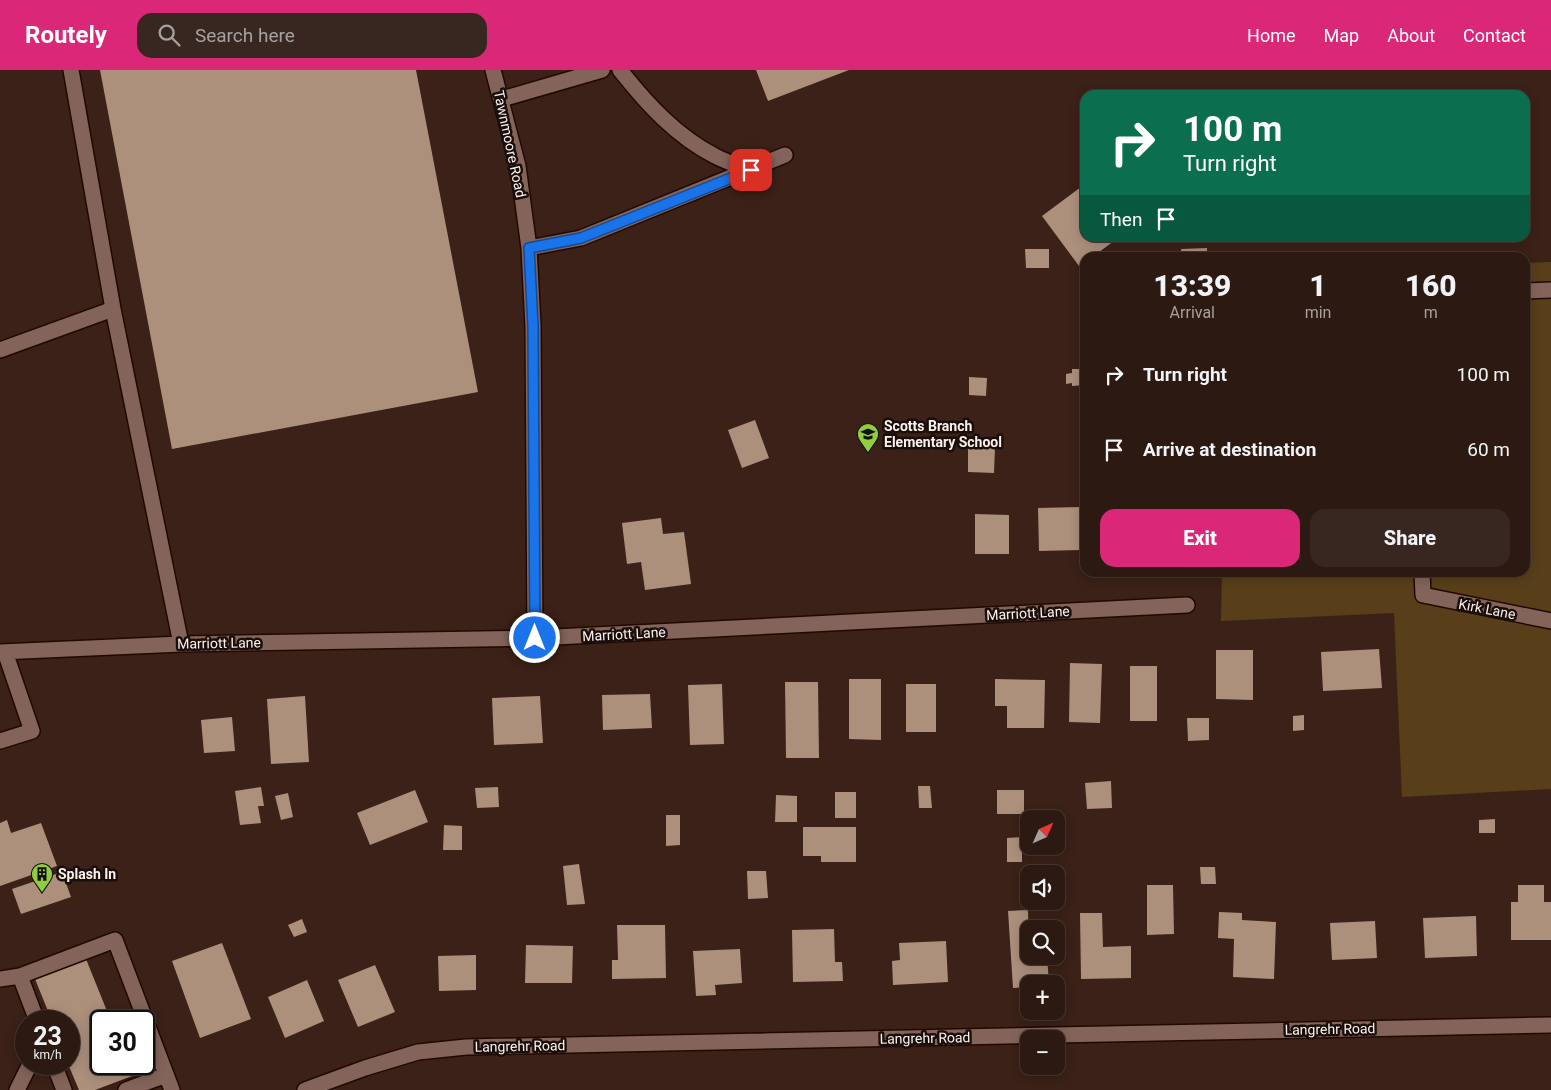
<!DOCTYPE html>
<html lang="en">
<head>
<meta charset="utf-8">
<style>
	body { margin:0; font-family:Roboto,sans-serif; background:#382620; color:#f1f3f6; height:100vh; display:flex; flex-direction:column; font-size:19px; white-space:nowrap }
	* { box-sizing:border-box; margin:0 }
	p { font-size:16px; color:#a6a09f }
	.icon { flex:none; width:28px; height:28px; fill:none; stroke:currentColor; stroke-width:2; stroke-linecap:round; stroke-linejoin:round }
	.map { position:relative; flex:1; overflow:hidden }
	.drawer { position:absolute; left:1080px; top:182px; width:450px; height:325px; display:flex; flex-direction:column; background:#2c1912; border-radius:15px; box-shadow:0 2px 12px #0003,0 0 0 1px #483832 }
	.drawer>* { flex:none }
	.banner { position:absolute; left:1080px; top:20px; width:450px; height:152px; border-radius:15px; box-shadow:0 2px 12px #0003,0 0 0 1px #483832; background:#0b6e4f; color:#fff; overflow:hidden }
	.needle { width:32px; rotate:45deg }
	.fabs { position:absolute; left:1020px; top:740px; display:grid; gap:10px }
	.fabs a { display:grid; place-items:center; width:45px; height:45px; border-radius:10px; background:#2c1912; box-shadow:0 2px 12px #0003,0 0 0 1px #483832; font-size:25px }
	.speed { position:absolute; left:15px; top:940px; display:flex; gap:10px; font-size:25px; font-weight:700; text-align:center }
	.speed>* { display:grid; place-content:center; width:65px; height:65px; border-radius:50%; background:#2c1912; box-shadow:0 2px 12px #0003,0 0 0 1px #483832; line-height:1 }
	.speed small { font-size:12px; font-weight:400 }
	.speed .limit { border:2px solid #111; border-radius:8px; background:#fff; color:#111 }
	.pin { position:absolute; display:grid; place-items:center; width:42px; height:42px; color:#fff; margin:-21px; border-radius:10px; box-shadow:0 2px 8px #0006 }
	.me { position:absolute; width:55px; margin:-28px; rotate:0deg; stroke-linejoin:round; filter:drop-shadow(0 0 4px #0008) }
	.turn { display:flex; align-items:center; gap:18px; height:105px; padding:0 20px; font-size:22px }
	.turn .icon { width:65px; height:65px; stroke-width:2.5 }
	.turn b { display:block; font-size:35px; line-height:42px }
	.then { display:flex; align-items:center; height:48px; padding:0 20px; background:#0003; gap:10px; font-size:19px }
	.eta { display:flex; justify-content:space-evenly; align-items:center; height:85px; text-align:center }
	.eta b { font-size:30px; font-weight:800; line-height:35px }
	.primary-button { display:flex; gap:10px; margin-top:auto; padding:10px 20px }
	.primary-button a { flex:1; height:58px; border-radius:15px; background:#db2777; color:#fff; font-size:20px; font-weight:800; line-height:58px; text-align:center }
	.primary-button a+a { background:#382620; color:#f1f3f6 }
	ul { padding:0; list-style:none }
	li { display:flex; align-items:center; gap:15px; height:75px; padding:0 20px }
	li div { flex:1 }
	li b { display:block; font-size:19px }
	li em { font-style:normal }
	header { display:flex; align-items:center; gap:30px; box-sizing:border-box; height:70px; padding:0 25px; background:#db2777; color:#fff }
	header strong { font-size:24px }
	nav { display:flex; gap:28px; margin-inline-start:auto; font-size:18px }
	.search { width:350px; height:45px; background:#382620; display:flex; align-items:center; gap:12px; box-sizing:border-box; padding:0 18px; border-radius:15px; color:#a6a09f; font-size:19px }
	.map>svg:first-child { display:block }
</style>
</head>
<body>
<header>
<strong>Routely</strong>
<div class="search"><svg class="icon" aria-label="search" viewBox="0 0 24 24"><circle cx="10" cy="10" r="6"/><path d="M15 15l6 6"/></svg>Search here</div>
<nav><a>Home</a><a>Map</a><a>About</a><a>Contact</a></nav>
</header>
<div class="map">
<svg width="1551" height="1020" viewBox="0 0 1551 1020">
	<rect width="100%" height="100%" fill="#3b2118"/>
	<path fill="#583f19" d="M1551,192V719L1402,727L1394,543L1221,551L1222,503L1525,502V193Z"/>
	<path fill="#ac907c" d="M100,0H416L478,322L172,379Z
		M756,0H849L768,31Z
		M1085,114V168H1118L1091,188H1085V192L1079,196L1042,146Z
		M1207,178V188H1182L1181,179Z
		M1025,179H1049V198H1026Z
		M1083,292H1085V315L1072,316V313L1066,314V304L1072,303V299H1084Z
		M969,307L987,308L986,326L969,325Z
		M1081,336H1085V390H1082Z
		M755,350L769,388L742,398L728,360Z
		M968,376L995,377L994,403L968,402Z
		M1080,437V480L1039,481L1038,438Z
		M975,444L1009,445V484H975Z
		M661,448L663,464L684,462L691,514L645,520L641,492L627,494L622,453Z
		M1379,579L1382,618L1323,621L1321,582Z
		M1216,580H1253V630L1216,629Z
		M1070,593L1102,594L1100,653L1069,652Z
		M1130,596H1157V651H1130Z
		M849,609H881V670L849,669Z
		M995,609L1045,610L1044,658H1007V636H995Z
		M785,612H818L819,688H786Z
		M722,614L724,674L690,675L688,615Z
		M906,614H936V662H906Z
		M650,624L652,658L603,660L602,625Z
		M305,626L309,692L271,694L267,629Z
		M540,626L543,673L494,675L492,628Z
		M1304,645V660L1293,661V646Z
		M232,647L235,681L204,683L201,650Z
		M1187,648H1209V670L1188,671Z
		M1111,711L1112,738L1087,739L1085,713Z
		M918,716H930L932,738H919Z
		M261,717L264,736H258L261,753L240,755L235,721Z
		M498,717L499,737L477,738L475,718Z
		M415,720L428,752L370,775L357,743Z
		M997,720H1024V744H997Z
		M835,722H856V748H835Z
		M288,723L293,747L281,750L275,726Z
		M776,725L797,726V752H775Z
		M666,745H680V775L666,776Z
		M1495,749V763H1479V750Z
		M7,750L11,763L41,753L57,796L0,816V753Z
		M444,755L462,756V780H443Z
		M803,757H856V792H821V786H803Z
		M1022,767V792H1007V768Z
		M579,794L585,834L567,835L563,796Z
		M1200,797H1215L1216,814H1201Z
		M747,801H766L768,828L748,829Z
		M62,802L71,827L21,844L12,819Z
		M1147,815H1173L1174,864L1147,865Z
		M1518,815H1544V832H1551V870H1511V832H1518Z
		M1028,840L1029,886H1047L1049,914H1029V917L1013,918L1008,841Z
		M1219,842L1242,843V850L1276,852L1274,909L1233,907L1234,869L1218,868Z
		M1080,843H1102L1103,877L1131,876V908L1081,909Z
		M1476,846L1477,886L1425,888L1423,848Z
		M302,849L307,862L294,867L288,855Z
		M1375,851L1377,888L1332,890L1330,853Z
		M617,855H665L666,908L612,909V890H618Z
		M834,859L835,892H842L843,911L793,912L792,860Z
		M946,871L948,912L893,915L892,891L900,890L899,873Z
		M222,873L251,949L200,968L172,891Z
		M526,875L573,876L572,913H525Z
		M740,879L742,913L715,915L716,925L696,926L693,881Z
		M476,885V920L439,921L438,886Z
		M86,889L111,951H101V994H128L132,1006L95,1020H79L68,994L69,951H52L35,909Z
		M375,895L395,942L358,957L338,910Z
		M307,910L324,951L285,968L268,927Z"/>
	<g fill="none" stroke-linecap="round" stroke-linejoin="round">
		<g stroke="#210903" stroke-width="18">
			<path id="minor" d="M71,0L113,239L181,574
				M493,0L518,96L529,178L533,256L535,568
				M620,0C647,34 676,66 715,86C726,92 739,96 751,100
				M502,29L602,0
				M529,178L581,168L785,85
				M1525,221L1551,220
				M0,280L113,239
				M1422,502L1423,525L1551,551
				M0,582L181,574L535,568L1187,535
				M0,671L32,661L5,582
				M0,909L20,906
				M37,951L20,906L115,870L172,1020
				M54,994L64,1020
				M17,1020L30,994
				M126,1020L166,1005
				M305,1020L365,998L418,982L466,977L1551,955"/>
		</g>
		<use href="#minor" stroke="#84645a" stroke-width="15"/>
	</g>
	<g fill="none" stroke-linecap="round" stroke-linejoin="round">
		<g stroke="#114b97" stroke-width="12">
			<path id="route" d="M535,568L533,256L529,178L581,168L751,100"/>
		</g>
		<use href="#route" stroke="#1a73e8" stroke-width="9"/>
	</g>
	<defs>
		<g id="school-pin" transform="scale(1.125)"><path d="M0 17L-7.5 6A9.5 9.5 0 1 1 7.5 6Z" fill="#90cd40" stroke="#1a0e0a"/><path d="M0-5L7-2L0 1L-7-2ZM-4 1L0 2.5L4 1V4Q0 6-4 4Z" fill="#111"/></g>
		<g id="building-pin" transform="scale(1.125)"><path d="M0 17L-7.5 6A9.5 9.5 0 1 1 7.5 6Z" fill="#90cd40" stroke="#1a0e0a"/><path d="M-4-6H4V6H1V3H-1V6H-4ZM-2.5-4.3h1.7v1.8h-1.7ZM.8-4.3h1.7v1.8H.8ZM-2.5-1h1.7V.8h-1.7ZM.8-1h1.7V.8H.8Z" fill="#111"/></g>
	</defs>
	<g fill-rule="evenodd">
		<use href="#school-pin" x="868" y="364"/>
		<use href="#building-pin" x="42" y="804"/>
	</g>
	<g text-anchor="middle" stroke-width="5" stroke-linejoin="round" paint-order="stroke">
		<g font-size="14" fill="#fdf1ee" stroke="#1a0e0a">
			<text transform="translate(510 74) rotate(78)" y="5">Tawnmoore Road</text>
			<text transform="translate(1487 539) rotate(11)" y="5">Kirk Lane</text>
			<text transform="translate(1028 543) rotate(-3)" y="5">Marriott Lane</text>
			<text transform="translate(624 564) rotate(-3)" y="5">Marriott Lane</text>
			<text transform="translate(219 573) rotate(-1)" y="5">Marriott Lane</text>
			<text transform="translate(1330 959) rotate(-1)" y="5">Langrehr Road</text>
			<text transform="translate(925 968) rotate(-1)" y="5">Langrehr Road</text>
			<text transform="translate(520 976) rotate(-1)" y="5">Langrehr Road</text>
		</g>
		<g font-size="14" font-weight="bold" fill="#fdf1ee" stroke="#1a0e0a" text-anchor="start">
			<text x="884" y="361">Scotts Branch<tspan x="884" dy="16">Elementary School</tspan></text>
			<text x="58" y="809">Splash In</text>
		</g>
	</g>
</svg>
<div class="fabs">
<a><svg class="needle" viewBox="-14 -14 28 28"><path d="M0-13l5 13h-10z" fill="#e53935"/><path d="M0 13l5-13h-10z" fill="#a6a09f"/></svg></a>
<a><svg class="icon" aria-label="sound" viewBox="0 0 24 24"><path d="M4 9h4l5-4v14l-5-4H4zM17 9q2 3 0 6"/></svg></a>
<a><svg class="icon" aria-label="search" viewBox="0 0 24 24"><circle cx="10" cy="10" r="6"/><path d="M15 15l6 6"/></svg></a>
<a>+</a>
<a>−</a>
</div>
<div class="speed"><div>23<small>km/h</small></div><div class="limit">30</div></div>
<div class="pin" style="left:751px;top:100px;background:#d93025"><svg class="icon" aria-label="arrive" viewBox="0 0 24 24"><path d="M6 21V4h12l-3 4 3 4H6"/></svg></div>
<svg class="me" style="left:535px;top:568px" viewBox="-20 -20 40 40"><circle r="17" fill="#1a73e8" stroke="#fff" stroke-width="3"/><path d="M0-11L8 9 0 5-8 9z" fill="#fff"/></svg>
<div class="banner">
<div class="turn"><svg class="icon" aria-label="right" viewBox="0 0 24 24"><path d="M7 20v-9h11M14 6l5 5-5 5"/></svg><div><b>100 m</b>Turn right</div></div>
<div class="then">Then<svg class="icon" aria-label="arrive" viewBox="0 0 24 24"><path d="M6 21V4h12l-3 4 3 4H6"/></svg></div>
</div>
<section class="drawer">
<div class="eta">
<div><b>13:39</b><p>Arrival</p></div>
<div><b>1</b><p>min</p></div>
<div><b>160</b><p>m</p></div>
</div>
<ul>
<li><svg class="icon" aria-label="right" viewBox="0 0 24 24"><path d="M7 20v-9h11M14 6l5 5-5 5"/></svg><div><b>Turn right</b></div><em>100 m</em></li>
<li><svg class="icon" aria-label="arrive" viewBox="0 0 24 24"><path d="M6 21V4h12l-3 4 3 4H6"/></svg><div><b>Arrive at destination</b></div><em>60 m</em></li>
</ul>
<div class="primary-button"><a>Exit</a><a>Share</a></div>
</section>
</div>
</body>
</html>
